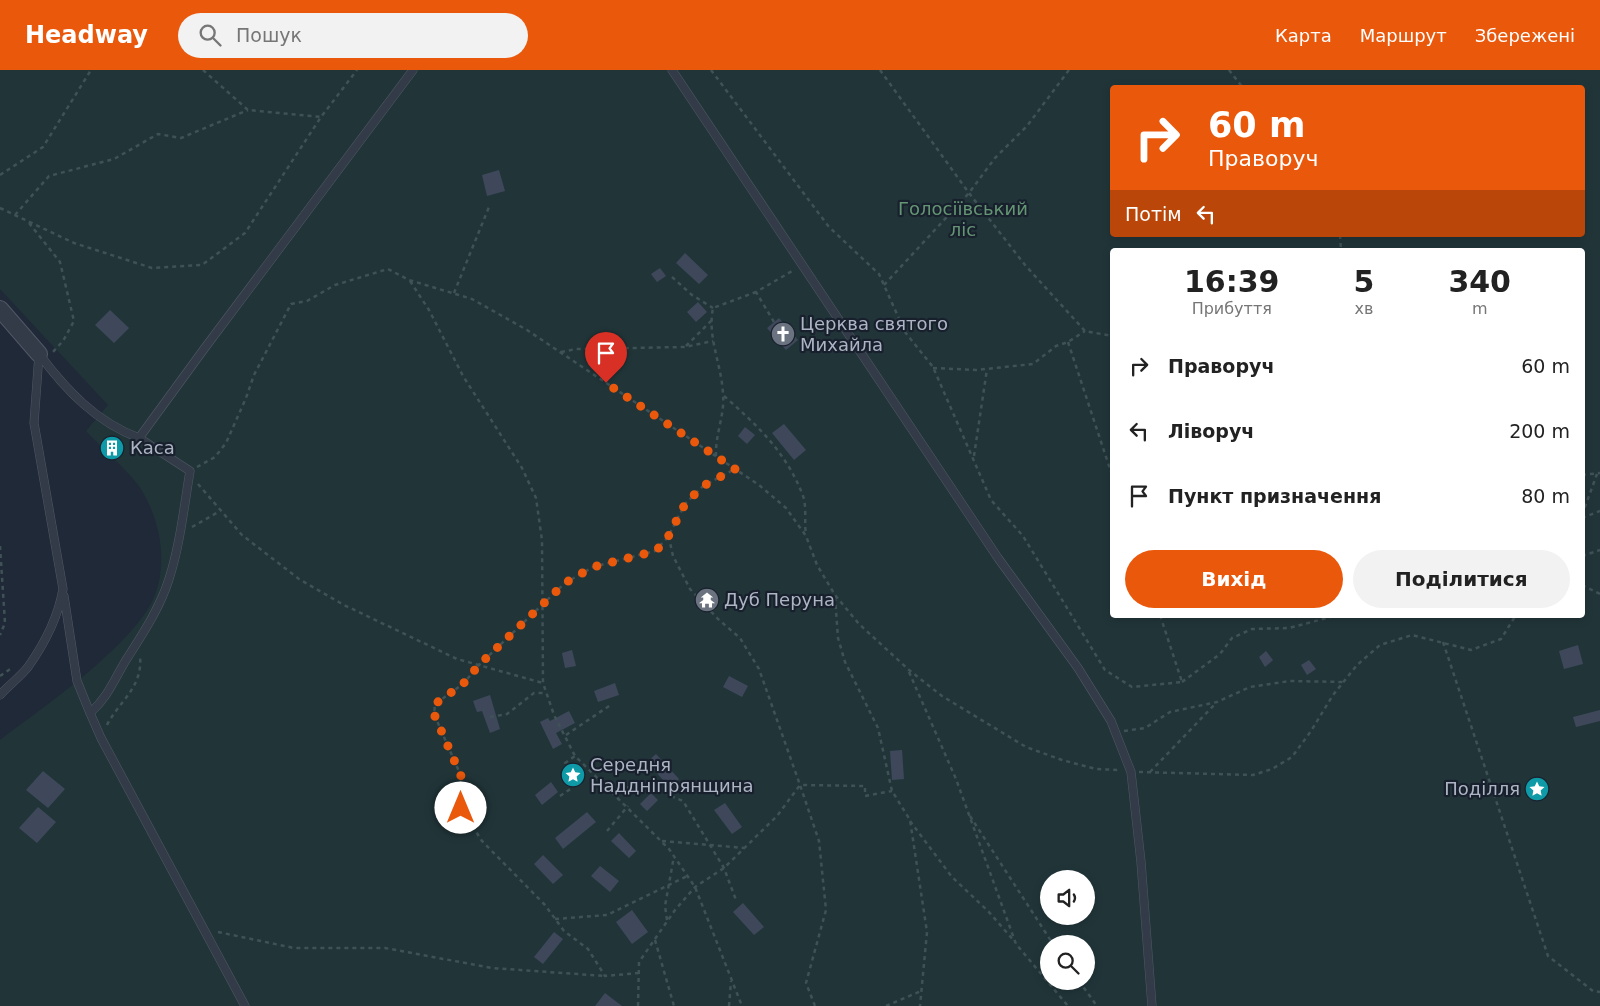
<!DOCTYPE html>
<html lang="uk">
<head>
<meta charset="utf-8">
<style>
	body { margin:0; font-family:"DejaVu Sans",sans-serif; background:#f2f2f2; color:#222; height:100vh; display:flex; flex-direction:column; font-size:19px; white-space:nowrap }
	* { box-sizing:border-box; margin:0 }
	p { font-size:16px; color:#767676 }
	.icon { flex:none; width:28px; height:28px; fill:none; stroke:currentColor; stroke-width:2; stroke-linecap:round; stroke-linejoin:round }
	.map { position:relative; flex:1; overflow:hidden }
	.sheet { position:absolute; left:1110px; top:178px; width:475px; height:370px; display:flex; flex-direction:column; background:#fff; border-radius:5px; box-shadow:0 2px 8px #0003 }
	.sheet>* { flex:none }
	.hud { position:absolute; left:1110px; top:15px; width:475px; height:152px; border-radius:5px; box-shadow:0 2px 8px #0003; background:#ea580c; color:#fff; overflow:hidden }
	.controls { position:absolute; left:1040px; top:800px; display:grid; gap:10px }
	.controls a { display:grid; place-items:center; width:55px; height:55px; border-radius:50%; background:#fff; box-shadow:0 2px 8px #0003; font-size:25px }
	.pin { position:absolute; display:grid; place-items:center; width:42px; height:42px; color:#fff; margin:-51px -21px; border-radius:50% 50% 50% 0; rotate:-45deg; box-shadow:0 0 5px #0007 }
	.pin .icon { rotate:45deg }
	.me { position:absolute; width:55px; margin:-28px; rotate:0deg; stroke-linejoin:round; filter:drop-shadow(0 0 4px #0008) }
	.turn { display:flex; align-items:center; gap:18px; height:105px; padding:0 15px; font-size:22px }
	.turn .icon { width:65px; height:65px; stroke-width:2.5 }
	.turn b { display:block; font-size:35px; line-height:42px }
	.then { display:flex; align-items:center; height:48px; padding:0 15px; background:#0003; gap:10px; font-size:19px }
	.eta { display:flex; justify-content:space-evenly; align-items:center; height:85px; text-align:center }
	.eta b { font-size:30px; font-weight:800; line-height:35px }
	.primary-button { display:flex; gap:10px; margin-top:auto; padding:10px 15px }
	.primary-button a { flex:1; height:58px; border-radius:30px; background:#ea580c; color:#fff; font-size:20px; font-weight:800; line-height:58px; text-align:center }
	.primary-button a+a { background:#f2f2f2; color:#222 }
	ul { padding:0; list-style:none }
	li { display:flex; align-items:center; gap:15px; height:65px; padding:0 15px }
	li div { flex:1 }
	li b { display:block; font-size:19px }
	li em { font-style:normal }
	header { display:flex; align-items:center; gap:30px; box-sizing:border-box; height:70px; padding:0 25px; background:#ea580c; color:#fff }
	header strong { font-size:24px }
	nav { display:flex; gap:28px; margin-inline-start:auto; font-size:18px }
	.search { width:350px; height:45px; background:#f2f2f2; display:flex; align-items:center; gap:12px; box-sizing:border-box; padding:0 18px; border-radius:28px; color:#767676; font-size:19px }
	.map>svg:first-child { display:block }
</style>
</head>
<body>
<header>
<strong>Headway</strong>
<div class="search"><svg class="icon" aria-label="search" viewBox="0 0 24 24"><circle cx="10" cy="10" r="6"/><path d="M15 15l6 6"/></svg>Пошук</div>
<nav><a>Карта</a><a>Маршрут</a><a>Збережені</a></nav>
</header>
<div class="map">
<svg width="1600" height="936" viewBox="0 0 1600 936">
	<rect width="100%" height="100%" fill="#202938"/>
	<path fill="#213539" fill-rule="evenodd" d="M0,0H1600V936H0V670C41,639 137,573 155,525C168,491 160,450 141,419C129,401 102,378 86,361L108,335L0,219ZM1112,18H1582V165H1112ZM1112,180H1582V545H1112ZM1049,809H1086V846H1049ZM1049,874H1086V911H1049Z"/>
	<path fill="#3e485a" d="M499,100L505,121L487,126L482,105Z
		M685,183L708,205L699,214L676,193Z
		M660,198L666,206L657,212L651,204Z
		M698,232L707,242L696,252L687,242Z
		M110,240L129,258L114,273L95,255Z
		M779,248L798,270L786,280L767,258Z
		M784,354L806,380L794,390L772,363Z
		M745,357L755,365L747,374L738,366Z
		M1578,575L1583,594L1564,599L1559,581Z
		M572,580L576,596L565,598L562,583Z
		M1266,581L1273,590L1265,597L1259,587Z
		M1309,590L1316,599L1307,605L1301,595Z
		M729,606L748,616L742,627L723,617Z
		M615,613L619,625L598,632L594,621Z
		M490,625L500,659L490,663L482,641L477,642L473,631Z
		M1600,640V651L1576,657L1573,647Z
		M569,641L575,653L556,663L562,674L553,679L540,652L548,648L550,651Z
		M902,680L904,709L892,710L890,681Z
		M656,684L679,709L670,718L647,692Z
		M43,701L65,719L48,738L26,720Z
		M551,712L558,722L542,735L535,725Z
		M651,723L658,730L647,741L640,734Z
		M725,733L742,757L732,764L714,740Z
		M38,737L56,752L37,773L19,758Z
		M587,742L596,752L563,779L555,768Z
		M619,763L636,781L629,788L611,771Z
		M543,785L563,805L553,814L534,794Z
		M600,796L619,811L610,822L591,806Z
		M743,833L764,857L754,865L733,842Z
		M632,840L648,862L632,874L616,852Z
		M554,862L563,869L543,894L534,887Z
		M605,923L622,936H595Z"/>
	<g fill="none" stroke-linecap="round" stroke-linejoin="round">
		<g stroke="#515866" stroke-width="9">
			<path id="service" d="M672,0L998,488L1078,598L1111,651L1131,702L1141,792L1152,936
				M39,284C66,320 96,352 139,368L204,279L413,0
				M139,368L190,401C184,437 180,475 169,509C160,538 142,565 126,590C114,610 108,627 90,643L101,668L245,936
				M64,526L77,611L90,643
				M0,625C9,615 20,607 28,597C45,573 58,548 63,519L34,353L39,284"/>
		</g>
		<g stroke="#515866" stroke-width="18">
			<path id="minor" d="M0,239L39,284"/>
		</g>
		<path stroke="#3f5256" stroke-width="2.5" stroke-dasharray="4 4" stroke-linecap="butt" d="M203,0L248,40L321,47
			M711,0L829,157L879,204L905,262L933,297L991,430L1023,466L1105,600L1132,617L1182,612L1160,545
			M880,0L969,123L1025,195L1085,261L1112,266
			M1229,0L1243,18
			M0,105L43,77L91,0
			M0,138L74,173L152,198L202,195L245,163L321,47L357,0
			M15,145L49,106L114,89L158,64L181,68L248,40
			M29,153L60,192L74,251L63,271L52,283
			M1340,165L1341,180
			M672,207L692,225L713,238
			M410,211L429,240L463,306L522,398L536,428L542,470L543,613L554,645L575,686L669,779L695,817L742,936
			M884,215L969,123L995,88L1027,56L1069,0
			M454,223L489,137
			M774,252L756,222L794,200
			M1068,272L1112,405
			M686,276L711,251
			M561,282L576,279L685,277L713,271
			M933,298L976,300L1033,294L1056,276L1068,272L1085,261
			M724,326C757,355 787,383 803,426C807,437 804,453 806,465
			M716,386C715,365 725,344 723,325C722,295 707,268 713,238L756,222
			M974,386L987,299
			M197,397L215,387L226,373L246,328L254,305L291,234L307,231L335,215L388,199L409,210L472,229L527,260L759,415L786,438L806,466L817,495L835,525L859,554L909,600L942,626L1026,677L1062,690L1096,699L1119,700
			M1582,405L1600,403
			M198,414L242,465L299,509L344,535L457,589L543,613
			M1582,445L1597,404
			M1582,448L1600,441
			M192,457L220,441
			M0,476L5,553L0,565
			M1582,486L1600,480
			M1582,515L1600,524
			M835,527L838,568L845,592L878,658L892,721L910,750L927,862L920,936
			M1443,572L1548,886L1593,921L1600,922
			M909,602L956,709L1016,874L1068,936
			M0,606L13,597
			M1182,612L1220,584L1232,568L1252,559L1289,558L1338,545
			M490,647L507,644L534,623H545
			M107,655C119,631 143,618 140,586
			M1124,661L1145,658L1170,642L1217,632L1250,617L1290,611L1343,612
			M566,665L612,634
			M1139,702L1253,705L1272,699L1292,687L1311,661L1333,625L1357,595L1380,575L1412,565L1471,580L1501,569L1516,545
			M1150,702L1216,633
			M614,725L620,718L656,715L671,726L683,731L724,798L736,830
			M560,726L572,718L565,693L575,686
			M970,746L1053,874
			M910,751L952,807L988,841L1015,872
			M607,761L628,736
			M662,771L745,778
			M555,849L607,845L687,806
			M667,850L665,836L674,786
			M218,862L294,878H385L492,898L605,906
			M655,870L674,936
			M639,903L605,906L588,879L564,861L545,835L482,771L461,738V706L434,644L435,634L463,614L479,595L565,513L593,497L655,481L668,467L685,434L703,416L735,399
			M1079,911L1097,936
			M638,936L639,892L675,840L695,817L724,798L777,746L800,715L759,599L740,568L718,549L690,519L673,486L669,468
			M729,936L731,911
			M815,936L806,913L826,840L819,771L800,715L865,716V726L892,721
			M886,936L921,921"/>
		<use href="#service" stroke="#333b48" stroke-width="8"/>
		<use href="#minor" stroke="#333b48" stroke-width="16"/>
	</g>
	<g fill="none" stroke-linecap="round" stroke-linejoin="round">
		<path stroke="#ea580c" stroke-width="9" stroke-dasharray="0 16.2" d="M461,738V706L434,644L435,634L463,614L479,595L565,513L593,497L656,481L668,467L685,434L703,416L735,399L606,313"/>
	</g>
	<defs>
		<g id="church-disc" transform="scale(1.25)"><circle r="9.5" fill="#6b7280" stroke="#19202d"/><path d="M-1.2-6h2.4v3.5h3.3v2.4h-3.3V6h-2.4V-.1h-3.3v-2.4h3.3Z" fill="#fff"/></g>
		<g id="building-disc" transform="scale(1.25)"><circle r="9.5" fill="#0f9aa8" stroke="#19202d"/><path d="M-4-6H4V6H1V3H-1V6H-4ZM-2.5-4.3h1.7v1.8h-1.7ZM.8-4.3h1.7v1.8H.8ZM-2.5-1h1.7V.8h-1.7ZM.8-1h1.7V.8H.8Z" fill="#fff"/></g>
		<g id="temple-disc" transform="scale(1.25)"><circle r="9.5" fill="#6b7280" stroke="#19202d"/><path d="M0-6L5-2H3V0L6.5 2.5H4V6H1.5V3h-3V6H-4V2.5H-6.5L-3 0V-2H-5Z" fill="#fff"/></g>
		<g id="sight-disc" transform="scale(1.25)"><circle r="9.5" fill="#0f9aa8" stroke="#19202d"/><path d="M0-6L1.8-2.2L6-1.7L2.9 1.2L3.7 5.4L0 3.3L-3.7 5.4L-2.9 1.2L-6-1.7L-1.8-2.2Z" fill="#fff"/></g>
	</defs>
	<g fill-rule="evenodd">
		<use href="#church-disc" x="783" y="264"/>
		<use href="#building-disc" x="112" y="378"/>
		<use href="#temple-disc" x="707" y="530"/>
		<use href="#sight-disc" x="573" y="705"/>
		<use href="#sight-disc" x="1537" y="719"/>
	</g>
	<g text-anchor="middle" stroke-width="4.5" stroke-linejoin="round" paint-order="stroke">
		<g font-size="18" fill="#649673" stroke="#19202d">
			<text x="963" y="145">Голосіївський<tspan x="963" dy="21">ліс</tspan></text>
		</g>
		<g font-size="18" fill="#adb5c5" stroke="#19202d" text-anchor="start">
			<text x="800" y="260">Церква святого<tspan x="800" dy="21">Михайла</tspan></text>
			<text x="130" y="384">Каса</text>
			<text x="724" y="536">Дуб Перуна</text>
			<text x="590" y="701">Середня<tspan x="590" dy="21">Наддніпрянщина</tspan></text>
			<text x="1520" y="725" text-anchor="end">Поділля</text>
		</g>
	</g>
</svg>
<div class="controls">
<a><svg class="icon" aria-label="sound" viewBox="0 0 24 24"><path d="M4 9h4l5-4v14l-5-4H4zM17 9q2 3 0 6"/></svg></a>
<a><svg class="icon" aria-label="search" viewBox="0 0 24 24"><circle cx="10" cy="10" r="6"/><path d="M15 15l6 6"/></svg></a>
</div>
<div class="pin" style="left:606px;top:313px;background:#d93025"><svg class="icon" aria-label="arrive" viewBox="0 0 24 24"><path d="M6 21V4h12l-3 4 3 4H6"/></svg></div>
<svg class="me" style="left:461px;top:738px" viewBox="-20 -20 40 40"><circle r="19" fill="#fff"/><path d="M0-13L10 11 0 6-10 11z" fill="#ea580c"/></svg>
<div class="hud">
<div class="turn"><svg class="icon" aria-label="right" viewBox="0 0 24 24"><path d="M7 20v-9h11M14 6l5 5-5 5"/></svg><div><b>60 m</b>Праворуч</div></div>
<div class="then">Потім<svg class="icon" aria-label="left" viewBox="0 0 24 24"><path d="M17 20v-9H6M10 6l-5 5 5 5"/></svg></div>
</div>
<section class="sheet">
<div class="eta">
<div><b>16:39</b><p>Прибуття</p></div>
<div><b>5</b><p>хв</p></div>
<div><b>340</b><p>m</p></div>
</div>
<ul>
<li><svg class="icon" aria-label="right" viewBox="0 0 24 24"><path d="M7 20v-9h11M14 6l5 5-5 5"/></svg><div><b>Праворуч</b></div><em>60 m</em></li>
<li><svg class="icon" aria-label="left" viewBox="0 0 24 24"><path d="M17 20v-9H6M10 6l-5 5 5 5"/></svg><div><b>Ліворуч</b></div><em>200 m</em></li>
<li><svg class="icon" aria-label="arrive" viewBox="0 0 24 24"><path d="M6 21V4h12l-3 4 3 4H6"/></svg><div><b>Пункт призначення</b></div><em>80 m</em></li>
</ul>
<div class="primary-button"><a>Вихід</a><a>Поділитися</a></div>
</section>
</div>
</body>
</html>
